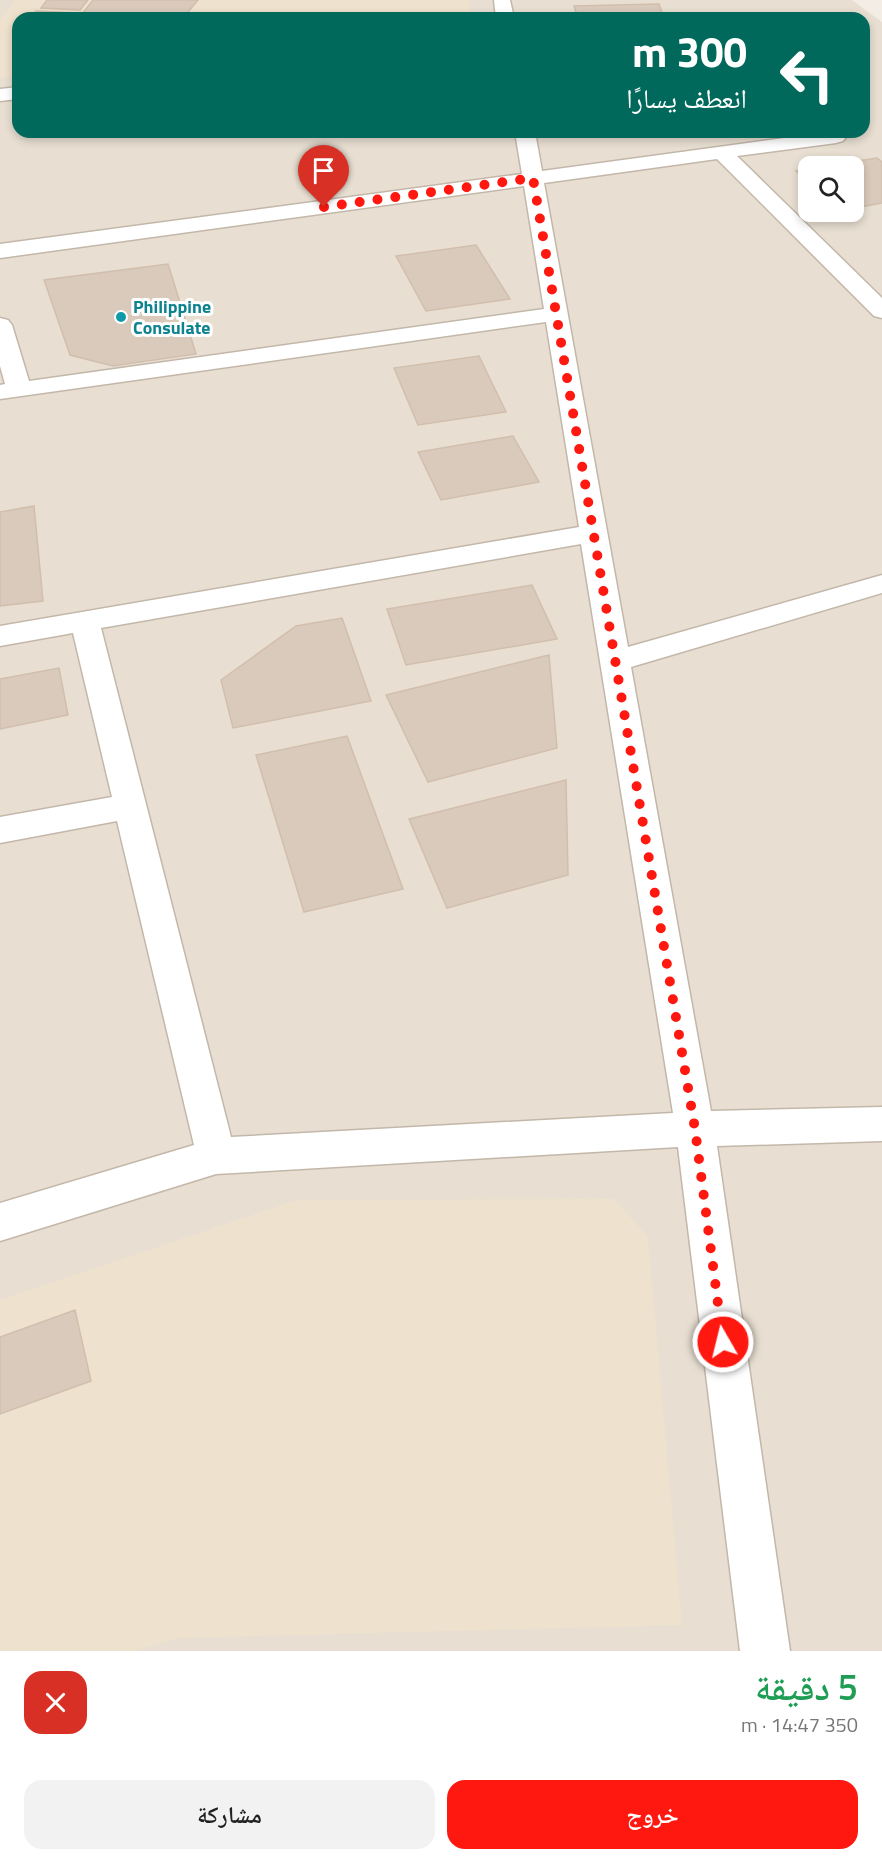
<!DOCTYPE html>
<html lang="ar">
<head>
<meta charset="utf-8">
<style>
	body { margin:0; font-family:"Titillium Web","Noto Naskh Arabic",sans-serif; background:#f2f2f2; color:#222; direction:rtl; height:100vh; display:flex; flex-direction:column; font-size:22px; white-space:nowrap }
	* { box-sizing:border-box; margin:0 }
	p { font-size:20px; color:#767676 }
	.icon { flex:none; width:33px; height:33px; fill:none; stroke:currentColor; stroke-width:2; stroke-linecap:round; stroke-linejoin:round }
	.map { position:relative; height:1651px; overflow:hidden; direction:ltr }
	.drawer { display:flex; flex-direction:column; background:#fff; flex:1 }
	.drawer>* { flex:none }
	.hud { position:absolute; left:12px; top:12px; width:858px; height:126px; border-radius:18px; box-shadow:0 3px 9px #0003; direction:rtl; background:#00695c; color:#fff; overflow:hidden }
	.tools { position:absolute; left:798px; top:156px; display:grid; gap:12px }
	.tools a { display:grid; place-items:center; width:66px; height:66px; border-radius:12px; background:#fff; box-shadow:0 3px 9px #0003; font-size:30px }
	.pin { position:absolute; display:grid; place-items:center; width:51px; height:51px; color:#fff; margin:-62px -26px; border-radius:50% 50% 50% 0; rotate:-45deg; box-shadow:0 0 6px #0007 }
	.pin .icon { rotate:45deg }
	.me { position:absolute; width:66px; margin:-33px; rotate:352deg; stroke-linejoin:round; filter:drop-shadow(0 0 4px #0008) }
	.turn { display:flex; align-items:center; gap:21px; height:126px; padding:0 24px; font-size:27px }
	.turn .icon { width:78px; height:78px; stroke-width:2.5 }
	.turn b { display:block; font-size:42px; line-height:51px }
	.round { display:grid; place-items:center; flex:none; width:63px; height:63px; border-radius:18px; background:#f2f2f2 }
	.headline { display:flex; align-items:center; justify-content:space-between; height:102px; padding:0 24px }
	h1 { font-size:36px; font-weight:600; line-height:45px; color:#1e9e55 }
	.action { display:flex; gap:12px; margin-top:auto; padding:12px 24px }
	.action a { flex:1; height:69px; border-radius:18px; background:#ff1810; color:#fff; font-size:24px; font-weight:600; line-height:69px; text-align:center }
	.action a+a { background:#f2f2f2; color:#222 }
	.map>svg:first-child { display:block }
</style>
</head>
<body>
<div class="map">
<svg width="882" height="1651" viewBox="0 0 882 1651">
	<rect width="100%" height="100%" fill="#f4ede5"/>
	<path fill="#e8dfd2" fill-rule="evenodd" d="M0,0H852L882,22V1651H0ZM18,18H864V132H18ZM808,166H854V212H808Z"/>
	<path fill="#eee1cd" d="M15,0H469L471,18H18V76L0,78V18Z
		M614,1199L648,1237L682,1625L178,1638L133,1651H0V1300L297,1200Z"/>
	<path fill="#d9cabc" stroke="#d2beac" stroke-width="1.5" d="M47,0H88L80,10L41,8Z
		M93,0H198L183,18H79Z
		M659,4L664,18H578L574,6Z
		M36,11L76,13L72,18H30Z
		M877,158L882,162V203L854,208V166H824Z
		M808,169V183L796,171Z
		M476,245L510,299L426,311L396,256Z
		M168,264L196,354L113,366L70,355L44,280Z
		M479,356L506,412L418,425L394,368Z
		M513,436L539,482L441,500L418,452Z
		M34,506L43,601L0,606V512Z
		M532,585L557,639L406,665L387,609Z
		M342,618L371,701L233,728L221,680L296,626Z
		M549,655L557,748L428,782L386,695Z
		M59,668L68,715L0,729V679Z
		M347,736L403,889L304,912L256,755Z
		M566,780L568,875L447,908L409,819Z
		M75,1310L91,1381L0,1414V1337Z"/>
	<g fill="none" stroke-linecap="round" stroke-linejoin="round">
		<g stroke="#c3b7a9" stroke-width="3">
			<path id="minor" d="M494,0H510L514,18H496Z
				M18,87V99L0,101V89Z
				M515,132H535L542,171L829,132L843,133L846,137L843,141L836,143L737,156L882,298V318L874,316L717,159L544,183L628,647L882,575V593L631,667L711,1111L882,1107V1141L717,1146L790,1651H740L678,1147L216,1174L0,1241V1203L194,1145L117,821L0,843V817L112,797L73,633L0,646V626L579,527L546,322L0,399V385L5,384L0,366V318L8,320L12,325L29,381L544,309L524,186L0,258V244L522,174ZM581,544L673,1113L231,1137L101,628Z"/>
		</g>
		<use href="#minor" fill="#fff" fill-rule="evenodd"/>
	</g>
	<g fill="none" stroke-linecap="round" stroke-linejoin="round">
		<path stroke="#ff1810" stroke-width="10" stroke-dasharray="0 18" d="M324,207L533,178L695,1129L723,1342"/>
	</g>
	<circle fill="#0f9aa8" stroke="#fff" stroke-width="2" cx="121" cy="317" r="6"/>
	<g text-anchor="middle" stroke-width="6" stroke-linejoin="round" paint-order="stroke">
		<g font-size="18" font-weight="bold" fill="#0d838f" stroke="#fff" text-anchor="start">
			<text x="133" y="313">Philippine<tspan x="133" dy="21">Consulate</tspan></text>
		</g>
	</g>
</svg>
<div class="tools">
<a><svg class="icon" aria-label="search" viewBox="0 0 24 24"><circle cx="10" cy="10" r="6"/><path d="M15 15l6 6"/></svg></a>
</div>
<div class="pin" style="left:324px;top:207px;background:#d93025"><svg class="icon" aria-label="arrive" viewBox="0 0 24 24"><path d="M6 21V4h12l-3 4 3 4H6"/></svg></div>
<svg class="me" style="left:723px;top:1342px" viewBox="-20 -20 40 40"><circle r="17" fill="#ff1810" stroke="#fff" stroke-width="3"/><path d="M0-11L8 9 0 5-8 9z" fill="#fff"/></svg>
<div class="hud">
<div class="turn"><svg class="icon" aria-label="left" viewBox="0 0 24 24"><path d="M17 20v-9H6M10 6l-5 5 5 5"/></svg><div><b>300 m</b>انعطف يسارًا</div></div>
</div>
</div>
<section class="drawer">
<div class="headline"><div><h1>5 دقيقة</h1><p>350 m · 14:47</p></div><a class="round" style="background:#d93025;color:#fff"><svg class="icon" aria-label="close" viewBox="0 0 24 24"><path d="M6 6l12 12M18 6L6 18"/></svg></a></div>
<div class="action"><a>خروج</a><a>مشاركة</a></div>
</section>
</body>
</html>
